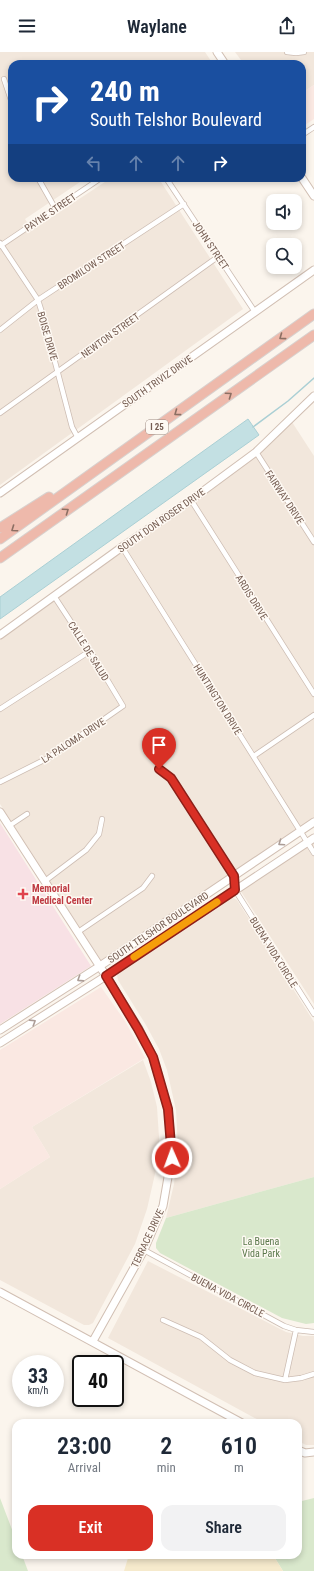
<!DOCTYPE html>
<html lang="en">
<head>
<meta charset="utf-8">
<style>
	body { margin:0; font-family:"Roboto Condensed",sans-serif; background:#f2f2f3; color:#1f2937; height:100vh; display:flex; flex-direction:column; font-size:15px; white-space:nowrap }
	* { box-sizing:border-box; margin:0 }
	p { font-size:13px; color:#747a83 }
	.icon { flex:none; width:22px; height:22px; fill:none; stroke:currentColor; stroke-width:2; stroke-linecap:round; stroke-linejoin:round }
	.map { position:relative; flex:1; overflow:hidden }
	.side { position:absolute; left:12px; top:1367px; width:290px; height:140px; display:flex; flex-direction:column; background:#fff; border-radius:12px; box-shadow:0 2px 6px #0003 }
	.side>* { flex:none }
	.top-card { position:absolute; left:8px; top:8px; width:298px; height:122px; border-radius:12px; box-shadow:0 2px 6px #0003; background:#1a4fa0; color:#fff; overflow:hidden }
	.controls { position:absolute; left:266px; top:142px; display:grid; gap:8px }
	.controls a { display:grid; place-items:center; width:36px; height:36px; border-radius:8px; background:#fff; box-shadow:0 2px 6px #0003; font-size:20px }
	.speed { position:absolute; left:12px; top:1303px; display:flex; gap:8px; font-size:20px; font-weight:700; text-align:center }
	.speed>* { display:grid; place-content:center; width:52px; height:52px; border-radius:50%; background:#fff; box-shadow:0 2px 6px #0003; line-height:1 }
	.speed small { font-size:10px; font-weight:400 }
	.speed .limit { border:2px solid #111; border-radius:6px; background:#fff; color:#111 }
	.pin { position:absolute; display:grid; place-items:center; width:34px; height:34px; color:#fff; margin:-41px -17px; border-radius:50% 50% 50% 0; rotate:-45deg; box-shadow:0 0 4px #0007 }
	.pin .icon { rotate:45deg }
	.me { position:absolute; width:44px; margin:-22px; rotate:358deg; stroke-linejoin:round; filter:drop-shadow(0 0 3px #0008) }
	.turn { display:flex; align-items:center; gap:14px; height:84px; padding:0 16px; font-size:18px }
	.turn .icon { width:52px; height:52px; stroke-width:2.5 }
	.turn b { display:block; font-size:28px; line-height:34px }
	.lanes { display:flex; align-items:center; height:38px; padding:0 16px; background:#0003; justify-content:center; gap:20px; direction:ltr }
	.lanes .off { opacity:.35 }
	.eta { display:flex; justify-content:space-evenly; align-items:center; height:68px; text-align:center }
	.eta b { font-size:24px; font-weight:600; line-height:28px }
	.action { display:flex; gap:8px; margin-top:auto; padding:8px 16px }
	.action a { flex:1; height:46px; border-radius:12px; background:#d93025; color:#fff; font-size:16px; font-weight:600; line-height:46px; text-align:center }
	.action a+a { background:#f2f2f3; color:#1f2937 }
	header { display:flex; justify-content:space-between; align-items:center; height:52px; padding:0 16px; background:#fff; font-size:18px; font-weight:600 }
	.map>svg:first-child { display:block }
</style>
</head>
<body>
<header><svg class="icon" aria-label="menu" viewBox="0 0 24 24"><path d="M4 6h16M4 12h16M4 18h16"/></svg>Waylane<svg class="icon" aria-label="share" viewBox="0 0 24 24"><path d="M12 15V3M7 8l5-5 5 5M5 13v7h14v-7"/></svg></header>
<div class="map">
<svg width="314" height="1519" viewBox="0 0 314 1519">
	<rect width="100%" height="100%" fill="#fbf5ed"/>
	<path fill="#f2e7dc" d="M0,0H205L213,12H12V126H86L25,167L32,178L111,126H167L161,130L243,257L0,433Z
		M235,0H314V33L302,41V12H244Z
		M292,370L314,404V768L261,801L101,908L0,752V586Z
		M314,791V952L240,838L275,814Z
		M228,846H233L237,848L314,970V1125L166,1166L174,1132L178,1095L176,1058L167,1018L159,997L146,973L118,928L117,923L119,919Z
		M143,1008L151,1030L157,1055L160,1100L147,1157L135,1192L93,1271L89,1273H84L0,1228V1137L50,1105L32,1075Z
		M148,1209L286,1280L303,1284H314V1393H306L298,1389V1371H264L108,1286Z"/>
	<path fill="#fae8e2" d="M314,33V67L302,75V41Z
		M101,935L125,969L145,1006L32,1075L50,1105L0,1137V998Z"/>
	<path fill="#f8e1e5" d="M0,771L91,914L0,972Z"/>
	<path fill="#d9e8cc" d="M314,1125V1271L306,1272L282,1266L160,1201L156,1196V1191L166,1166Z
		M0,1446L16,1488V1503H22L28,1519H0Z
		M314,1446V1519H283L273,1503H298V1450Z"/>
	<path fill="#f6eacc" d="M129,1503H273L283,1519H124Z"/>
	<path fill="#c3e0e3" stroke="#aacfd4" d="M248,367L259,383L0,567V545Z"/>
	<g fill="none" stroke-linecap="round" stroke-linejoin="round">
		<path stroke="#aacfd4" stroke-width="1.5" d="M253,375L288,349L314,326"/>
		<g stroke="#cdbdb3" stroke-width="6">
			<path id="street" d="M287,0L296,1L304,0
				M4,27L12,51
				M302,83L314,75
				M38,126L55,156
				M166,126L255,260
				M0,191L38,248L43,264L72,375L78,386
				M0,194L101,126
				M0,278L38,248L184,152
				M0,361L219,204
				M256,400L314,490
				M191,448L314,642
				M122,495L314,801
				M0,657L90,599
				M254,704L314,663
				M159,717L171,726L234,824L235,838L314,962
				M0,730L48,706L123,654L90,599L54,544
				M9,774L27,762
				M45,829L86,798L99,782L102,767
				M78,880L143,836L152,824
				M144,1198L284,1274L296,1278L314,1280
				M163,1268L201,1285L230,1308L255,1321L285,1328L301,1326L314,1322
				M285,1328L296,1278"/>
		</g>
		<g stroke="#d1bfb3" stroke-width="9">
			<path id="secondary" d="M217,0L225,12
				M302,126L314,144
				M0,441L314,218
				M0,583L122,495L191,448L256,400L314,344
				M0,760L106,924L139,977L153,1005L168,1057L172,1102L163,1154L144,1198L93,1289
				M0,978L100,914L314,770
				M0,991L106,924L314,786
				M0,1240L242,1371
				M298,1398L305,1401L314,1400"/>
		</g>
		<g stroke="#d8d1ce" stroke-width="11">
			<path id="highway" d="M0,476L49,445
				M0,487L314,262
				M0,506L314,283"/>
		</g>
		<use href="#street" stroke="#fff" stroke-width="4.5"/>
		<use href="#secondary" stroke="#fff" stroke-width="7"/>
		<use href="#highway" stroke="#eeb9ab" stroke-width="9"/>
	</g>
	<defs><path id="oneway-chevron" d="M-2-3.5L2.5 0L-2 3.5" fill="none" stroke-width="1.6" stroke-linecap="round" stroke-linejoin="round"/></defs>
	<g stroke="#8c6f63">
		<use href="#oneway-chevron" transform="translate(282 285) rotate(144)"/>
		<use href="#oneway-chevron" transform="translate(229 343) rotate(-35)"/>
		<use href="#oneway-chevron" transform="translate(177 361) rotate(144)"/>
		<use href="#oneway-chevron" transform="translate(66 459) rotate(-35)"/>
		<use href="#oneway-chevron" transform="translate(14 477) rotate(145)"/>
	</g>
	<g stroke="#ac9d97">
		<use href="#oneway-chevron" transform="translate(281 791) rotate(146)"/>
		<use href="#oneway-chevron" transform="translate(80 927) rotate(147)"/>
		<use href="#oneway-chevron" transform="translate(33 970) rotate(-32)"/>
	</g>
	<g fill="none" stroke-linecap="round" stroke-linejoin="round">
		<g stroke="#8d1f18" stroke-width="10">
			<path id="route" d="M159,717L171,726L234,824L235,838L106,924L138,977L153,1005L168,1057L172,1106"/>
		</g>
		<use href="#route" stroke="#d93025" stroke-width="7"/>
		<path stroke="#f59e0b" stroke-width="7" d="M134,905L217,850"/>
	</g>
	<path fill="#e0444e" stroke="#fef9f3" stroke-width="1.5" d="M21 836h4v4h4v4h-4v4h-4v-4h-4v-4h4z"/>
	<g text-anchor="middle" stroke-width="3" stroke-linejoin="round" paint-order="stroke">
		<rect fill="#fef9f3" stroke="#9d8b82" stroke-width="1" x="146" y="368" width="22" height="14" rx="3"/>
		<g font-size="9" font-weight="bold" fill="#745c51">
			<text x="157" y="378">I 25</text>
		</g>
		<g font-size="10" fill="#745c51" stroke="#fef9f3">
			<text transform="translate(50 160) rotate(-34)" y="4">PAYNE STREET</text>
			<text transform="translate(211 193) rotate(56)" y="4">JOHN STREET</text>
			<text transform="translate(91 213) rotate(-33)" y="4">BROMILOW STREET</text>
			<text transform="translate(110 283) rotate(-36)" y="4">NEWTON STREET</text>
			<text transform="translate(48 284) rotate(74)" y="4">BOISE DRIVE</text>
			<text transform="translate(157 329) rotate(-35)" y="4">SOUTH TRIVIZ DRIVE</text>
			<text transform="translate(285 445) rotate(57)" y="4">FAIRWAY DRIVE</text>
			<text transform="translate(161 468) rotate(-35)" y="4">SOUTH DON ROSER DRIVE</text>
			<text transform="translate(252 545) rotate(58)" y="4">ARDIS DRIVE</text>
			<text transform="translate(89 599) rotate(58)" y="4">CALLE DE SALUD</text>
			<text transform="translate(218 647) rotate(58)" y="4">HUNTINGTON DRIVE</text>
			<text transform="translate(73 688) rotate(-33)" y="4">LA PALOMA DRIVE</text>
			<text transform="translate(158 875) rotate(-34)" y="4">SOUTH TELSHOR BOULEVARD</text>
			<text transform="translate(274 900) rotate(58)" y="4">BUENA VIDA CIRCLE</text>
			<text transform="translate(147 1186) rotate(-65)" y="4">TERRACE DRIVE</text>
			<text transform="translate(228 1243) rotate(28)" y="4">BUENA VIDA CIRCLE</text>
		</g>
		<g font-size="10" font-weight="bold" fill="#be3a42" stroke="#fef9f3" text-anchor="start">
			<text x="32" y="840">Memorial<tspan x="32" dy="12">Medical Center</tspan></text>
		</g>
		<g font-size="10" fill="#5a784b" stroke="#fef9f3">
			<text x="261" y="1193">La Buena<tspan x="261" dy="12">Vida Park</tspan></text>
		</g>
	</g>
</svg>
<div class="controls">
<a><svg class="icon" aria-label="sound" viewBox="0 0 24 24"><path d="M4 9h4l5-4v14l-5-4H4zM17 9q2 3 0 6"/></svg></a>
<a><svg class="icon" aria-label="search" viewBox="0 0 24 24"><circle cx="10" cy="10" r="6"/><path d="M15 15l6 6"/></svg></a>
</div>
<div class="speed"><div>33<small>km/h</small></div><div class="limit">40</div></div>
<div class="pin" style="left:159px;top:717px;background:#d93025"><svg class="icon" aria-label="arrive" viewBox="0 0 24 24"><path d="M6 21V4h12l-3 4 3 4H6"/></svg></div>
<svg class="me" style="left:172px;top:1106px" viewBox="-20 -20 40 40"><circle r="17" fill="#d93025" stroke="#fff" stroke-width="3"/><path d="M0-11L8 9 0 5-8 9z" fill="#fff"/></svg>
<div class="top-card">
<div class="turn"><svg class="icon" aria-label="right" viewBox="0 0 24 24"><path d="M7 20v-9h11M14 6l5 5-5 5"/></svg><div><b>240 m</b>South Telshor Boulevard</div></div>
<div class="lanes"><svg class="icon off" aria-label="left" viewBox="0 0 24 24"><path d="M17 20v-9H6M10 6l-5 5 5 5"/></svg><svg class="icon off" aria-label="ahead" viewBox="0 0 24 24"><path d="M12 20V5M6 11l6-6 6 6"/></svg><svg class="icon off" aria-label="ahead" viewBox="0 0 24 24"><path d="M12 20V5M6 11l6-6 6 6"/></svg><svg class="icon" aria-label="right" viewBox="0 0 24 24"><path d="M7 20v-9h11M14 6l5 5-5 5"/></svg></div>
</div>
<section class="side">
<div class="eta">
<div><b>23:00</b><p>Arrival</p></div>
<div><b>2</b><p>min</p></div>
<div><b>610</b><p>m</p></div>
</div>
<div class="action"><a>Exit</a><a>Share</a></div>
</section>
</div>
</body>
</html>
